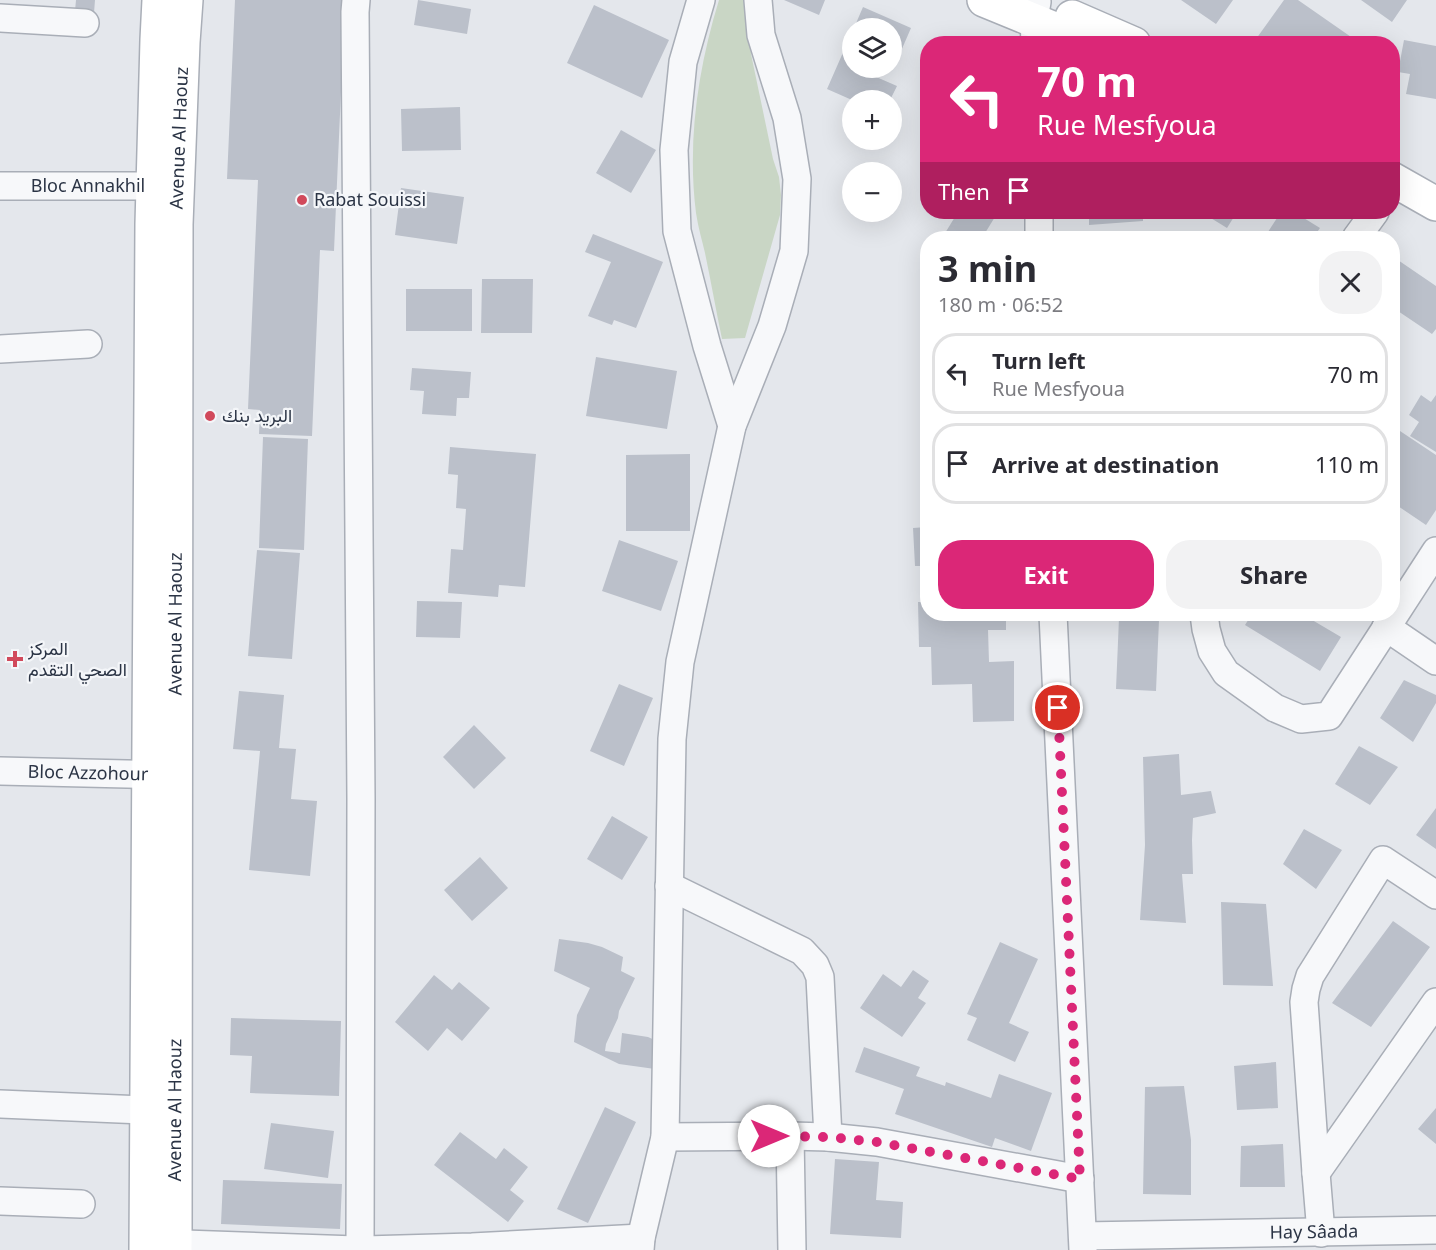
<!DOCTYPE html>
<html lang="en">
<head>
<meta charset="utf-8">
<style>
	body { margin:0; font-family:"Noto Sans",Vazirmatn,sans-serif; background:#f2f2f3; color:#2b2b33; height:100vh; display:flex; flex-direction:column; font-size:22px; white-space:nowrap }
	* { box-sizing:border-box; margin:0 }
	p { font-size:20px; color:#7c7c81 }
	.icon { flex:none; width:33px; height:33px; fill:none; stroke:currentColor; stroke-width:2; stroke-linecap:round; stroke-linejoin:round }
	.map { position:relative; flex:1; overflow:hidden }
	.details { position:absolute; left:920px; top:231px; width:480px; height:390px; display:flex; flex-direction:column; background:#fff; border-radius:24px; box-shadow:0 6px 24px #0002 }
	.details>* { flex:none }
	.banner { position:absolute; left:920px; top:36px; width:480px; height:183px; border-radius:24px; box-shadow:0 6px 24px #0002; background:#db2777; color:#fff; overflow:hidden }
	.fabs { position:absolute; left:842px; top:18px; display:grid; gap:12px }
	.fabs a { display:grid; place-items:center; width:60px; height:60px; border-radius:50%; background:#fff; box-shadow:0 6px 24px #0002; font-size:30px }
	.pin { position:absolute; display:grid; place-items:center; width:51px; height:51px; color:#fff; margin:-26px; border:3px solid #fff; border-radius:50%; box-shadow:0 2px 6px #0007 }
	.me { position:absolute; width:66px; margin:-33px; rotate:90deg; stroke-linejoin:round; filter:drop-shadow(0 0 4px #0008) }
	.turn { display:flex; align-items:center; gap:21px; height:126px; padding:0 18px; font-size:27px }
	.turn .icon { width:78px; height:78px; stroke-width:2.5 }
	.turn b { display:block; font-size:42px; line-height:51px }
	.then { display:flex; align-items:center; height:57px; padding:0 18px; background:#0003; gap:12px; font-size:22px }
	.round { display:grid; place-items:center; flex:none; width:63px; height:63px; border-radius:24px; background:#f2f2f3 }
	.overview { display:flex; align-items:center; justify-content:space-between; height:102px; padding:0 18px }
	h1 { font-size:36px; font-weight:700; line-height:45px }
	.primary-button { display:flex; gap:12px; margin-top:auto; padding:12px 18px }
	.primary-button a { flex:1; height:69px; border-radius:24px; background:#db2777; color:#fff; font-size:24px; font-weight:700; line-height:69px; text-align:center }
	.primary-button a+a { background:#f2f2f3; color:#2b2b33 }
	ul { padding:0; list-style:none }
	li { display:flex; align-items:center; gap:18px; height:81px; margin:0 12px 9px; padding:0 6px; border:3px solid #e1e1e2; border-radius:24px }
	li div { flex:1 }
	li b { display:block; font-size:22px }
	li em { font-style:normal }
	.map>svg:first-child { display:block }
</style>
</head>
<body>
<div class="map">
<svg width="1436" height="1250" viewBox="0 0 1436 1250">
	<rect width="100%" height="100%" fill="#e4e7ec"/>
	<path fill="#c9d6c5" d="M719,0H748L751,54L773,159L779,177L781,195L780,215L745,338L722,339C716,310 711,282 705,253C702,240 698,227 696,213C687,142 698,68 719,0Z"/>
	<path fill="#bbc0ca" d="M76,0H95L94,13L75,11Z
		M235,0H345L334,251L320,250L312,436L259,434L260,410L248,409L258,180L227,179Z
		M418,0L471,9L467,34L414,25Z
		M784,0H825L819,15Z
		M1181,0H1233L1216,24Z
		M1284,0H1298L1354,39L1351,44H1263L1256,39Z
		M1361,0H1407L1392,22Z
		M594,5L669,40L642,98L567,63Z
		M863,7L911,28L898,58L891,55V28H854Z
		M852,32V68H878L874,76L897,86L890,100H852L827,89Z
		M1404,40L1436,46V99L1406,94L1410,74L1398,72Z
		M460,107L461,150L402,151L401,109Z
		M621,130L656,150L631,193L596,173Z
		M401,188L464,197L457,244L395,235Z
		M958,212H998L982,238H942Z
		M1089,212H1143V221L1089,225Z
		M1201,212H1237L1227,228Z
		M1281,212H1294L1320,228L1313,238H1264Z
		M593,234L663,262L636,328L614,320L612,325L588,316L611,262L585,252Z
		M1392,256L1436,286V329L1432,334L1392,307Z
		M482,279H533L532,333H481Z
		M406,289H472V331H406Z
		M596,357L677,371L667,429L586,416Z
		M412,368L471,372L469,398H457L456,416L422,414L424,391L410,390Z
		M1421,395L1431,402L1436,395V452L1410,436L1419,422L1409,415Z
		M1400,431L1436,455V510L1426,525L1392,502V443Z
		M263,437L308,439L304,550L259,548Z
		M450,447L536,454L525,587L499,585L498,597L448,593L451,549L463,550L466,509L456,508L458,475L448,474Z
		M690,454V531H626V455Z
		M927,527V566H915L913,528Z
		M619,540L678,561L661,611L602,591Z
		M257,550L300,553L292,659L248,656Z
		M417,601L462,602L460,638L416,637Z
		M918,602H927V614H1006V630H988L989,662L1014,661V721L973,722L972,684L932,685L931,647H919Z
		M1252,614H1302L1341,637L1320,671L1245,625Z
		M1119,618L1159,620L1156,691L1116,689Z
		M1404,680L1436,695V703L1413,742L1380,718Z
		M619,684L653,698L624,766L590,751Z
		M239,691L284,695L279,748L296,749L291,799L317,801L310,876L249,870L260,751L233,749Z
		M474,725L506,758L474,789L443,757Z
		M1359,746L1398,767L1370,805L1335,784Z
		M1179,754L1181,795L1211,791L1216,813L1193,818L1192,840L1193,874H1182L1186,923L1140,920L1145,845L1143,757Z
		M1436,808V849L1416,835Z
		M612,816L648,837L622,880L587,859Z
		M1304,829L1342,850L1316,889L1283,864Z
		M480,857L508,888L472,921L444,890Z
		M1221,902L1266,904L1273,986L1223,985Z
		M1393,921L1430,947L1371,1027L1332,1003Z
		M559,939L588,943L602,947L623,957L621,971L635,978L619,1011L618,1018L606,1044L605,1051L620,1053L622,1033L648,1037L659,1042L655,1069L619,1064L574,1042L577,1015L590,988L554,971Z
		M1000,942L1038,959L1009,1023L1029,1032L1015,1062L967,1040L977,1018L967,1014Z
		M913,970L929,981L918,998L926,1003L902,1037L860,1008L883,974L901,987Z
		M434,975L452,990L459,982L490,1008L462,1041L447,1028L428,1051L395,1022Z
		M231,1018L341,1021L339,1096L250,1093L252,1056L230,1055Z
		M864,1047L920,1067L916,1076L945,1086L946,1082L991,1098L999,1074L1052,1093L1031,1151L995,1138L992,1147L895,1114L904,1089L855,1072Z
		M1276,1062L1278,1108L1237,1110L1234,1066Z
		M1184,1086L1191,1140V1195L1143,1194L1145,1087Z
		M605,1107L636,1122L588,1223L557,1209Z
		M1436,1108V1144L1418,1129Z
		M271,1123L334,1131L328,1178L264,1169Z
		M460,1132L496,1159L504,1148L528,1167L510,1190L524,1201L508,1222L434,1165Z
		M1283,1144L1285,1187H1240L1241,1146Z
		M835,1159L879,1162L876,1200L903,1202L901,1238L830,1234Z
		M223,1180L342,1184L340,1229L221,1224Z"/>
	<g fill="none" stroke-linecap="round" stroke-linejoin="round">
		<g stroke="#a9aeb7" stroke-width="30">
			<g id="minor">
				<path d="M356,0L355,12L361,798L360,1250"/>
				<path d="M701,0L683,62L674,150L677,231L707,346L732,426"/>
				<path d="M0,18L85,23"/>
				<path d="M1035,44L1034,19L1037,2"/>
				<path id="s1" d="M0,186H174"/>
				<path d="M1039,212V238"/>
				<path d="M1356,238L1375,212"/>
				<path d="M0,349L88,344"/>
				<path d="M1053,614L1083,1250"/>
				<path d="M1204,614L1206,629L1212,651L1226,673L1275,708L1301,719L1329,716L1436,551"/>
				<path d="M1386,627L1436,661"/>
				<path id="s2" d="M0,771L169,775"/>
				<path d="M669,886L802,951L815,965L820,977L828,1137"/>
				<path d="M0,1104L167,1111"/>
				<path d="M790,1136L792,1250"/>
				<path d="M665,1137L790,1136L828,1137L877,1142L1080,1179"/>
				<path d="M1316,1173L1436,1002"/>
				<path d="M0,1201L81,1204"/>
				<path d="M1321,1233L1316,1173L1304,1002L1306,989L1310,976L1383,860L1436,895"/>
				<path id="s3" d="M1083,1236L1436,1230"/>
				<path d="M156,1243L356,1250"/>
				<path d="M365,1250L472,1247L641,1238"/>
				<path d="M640,1250L641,1238L665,1137L672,739L680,662L732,426L772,326L794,251L797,179L787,118L761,35L758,0"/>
			</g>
		</g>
		<g stroke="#a9aeb7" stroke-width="36">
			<g id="secondary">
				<path d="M984,0L1091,44"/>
				<path d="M1072,17L1134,44"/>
				<path d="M1392,179L1436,204"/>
				<path d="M146,1250L152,224L157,40L159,0"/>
				<path id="s4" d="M175,1250L176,224L183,42L186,0"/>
			</g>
		</g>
		<use href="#minor" stroke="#f7f8fa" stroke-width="27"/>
		<use href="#secondary" stroke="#fff" stroke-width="33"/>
	</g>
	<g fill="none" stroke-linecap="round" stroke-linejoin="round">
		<path stroke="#db2777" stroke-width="10" stroke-dasharray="0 18" d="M769,1136L828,1137L877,1142L1080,1179L1058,708"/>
	</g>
	<g fill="#d1495b" stroke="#f4f6f9" stroke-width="2">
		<circle cx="302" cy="200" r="6"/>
		<circle cx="210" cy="416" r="6"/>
		<path d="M12 650h6v6h6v6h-6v6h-6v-6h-6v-6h6z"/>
	</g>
	<g text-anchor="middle" stroke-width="4.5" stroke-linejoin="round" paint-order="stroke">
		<g font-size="18" fill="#2b3445" stroke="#f4f6f9">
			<text dy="6" stroke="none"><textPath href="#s4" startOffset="1112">Avenue Al Haouz</textPath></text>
			<text dy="6" stroke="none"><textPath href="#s1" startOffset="88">Bloc Annakhil</textPath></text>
			<text dy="6" stroke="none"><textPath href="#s4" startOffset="626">Avenue Al Haouz</textPath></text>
			<text dy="6" stroke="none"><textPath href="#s2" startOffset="88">Bloc Azzohour</textPath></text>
			<text dy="6" stroke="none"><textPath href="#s4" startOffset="140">Avenue Al Haouz</textPath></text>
			<text dy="6" stroke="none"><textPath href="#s3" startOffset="231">Hay Sâada</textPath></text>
		</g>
		<g font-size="18" fill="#2b3445" stroke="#f4f6f9" text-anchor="start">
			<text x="314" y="206">Rabat Souissi</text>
			<text x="222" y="422">البريد بنك</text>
			<text x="28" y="655">المركز<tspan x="28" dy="21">الصحي التقدم</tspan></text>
		</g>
	</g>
</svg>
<div class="fabs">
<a><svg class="icon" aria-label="layers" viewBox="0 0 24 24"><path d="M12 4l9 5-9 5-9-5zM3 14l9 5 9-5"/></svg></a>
<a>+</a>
<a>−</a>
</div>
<div class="pin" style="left:1058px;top:708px;background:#d93025"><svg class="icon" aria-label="arrive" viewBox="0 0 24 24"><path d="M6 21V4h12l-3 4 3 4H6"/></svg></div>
<svg class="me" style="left:769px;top:1136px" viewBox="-20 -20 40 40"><circle r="19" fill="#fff"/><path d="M0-13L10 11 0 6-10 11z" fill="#db2777"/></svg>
<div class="banner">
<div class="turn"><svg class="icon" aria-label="left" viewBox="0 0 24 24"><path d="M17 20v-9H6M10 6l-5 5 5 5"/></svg><div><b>70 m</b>Rue Mesfyoua</div></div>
<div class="then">Then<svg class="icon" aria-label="arrive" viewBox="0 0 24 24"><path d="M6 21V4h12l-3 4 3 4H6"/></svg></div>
</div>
<section class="details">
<div class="overview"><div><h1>3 min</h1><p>180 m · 06:52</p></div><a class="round"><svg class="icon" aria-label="close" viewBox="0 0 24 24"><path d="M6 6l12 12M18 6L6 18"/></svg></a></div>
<ul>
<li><svg class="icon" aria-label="left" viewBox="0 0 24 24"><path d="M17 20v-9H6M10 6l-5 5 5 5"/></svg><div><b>Turn left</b><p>Rue Mesfyoua</p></div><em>70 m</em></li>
<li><svg class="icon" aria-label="arrive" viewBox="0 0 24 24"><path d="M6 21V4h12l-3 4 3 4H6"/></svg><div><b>Arrive at destination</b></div><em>110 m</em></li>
</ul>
<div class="primary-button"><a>Exit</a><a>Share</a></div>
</section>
</div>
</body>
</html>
